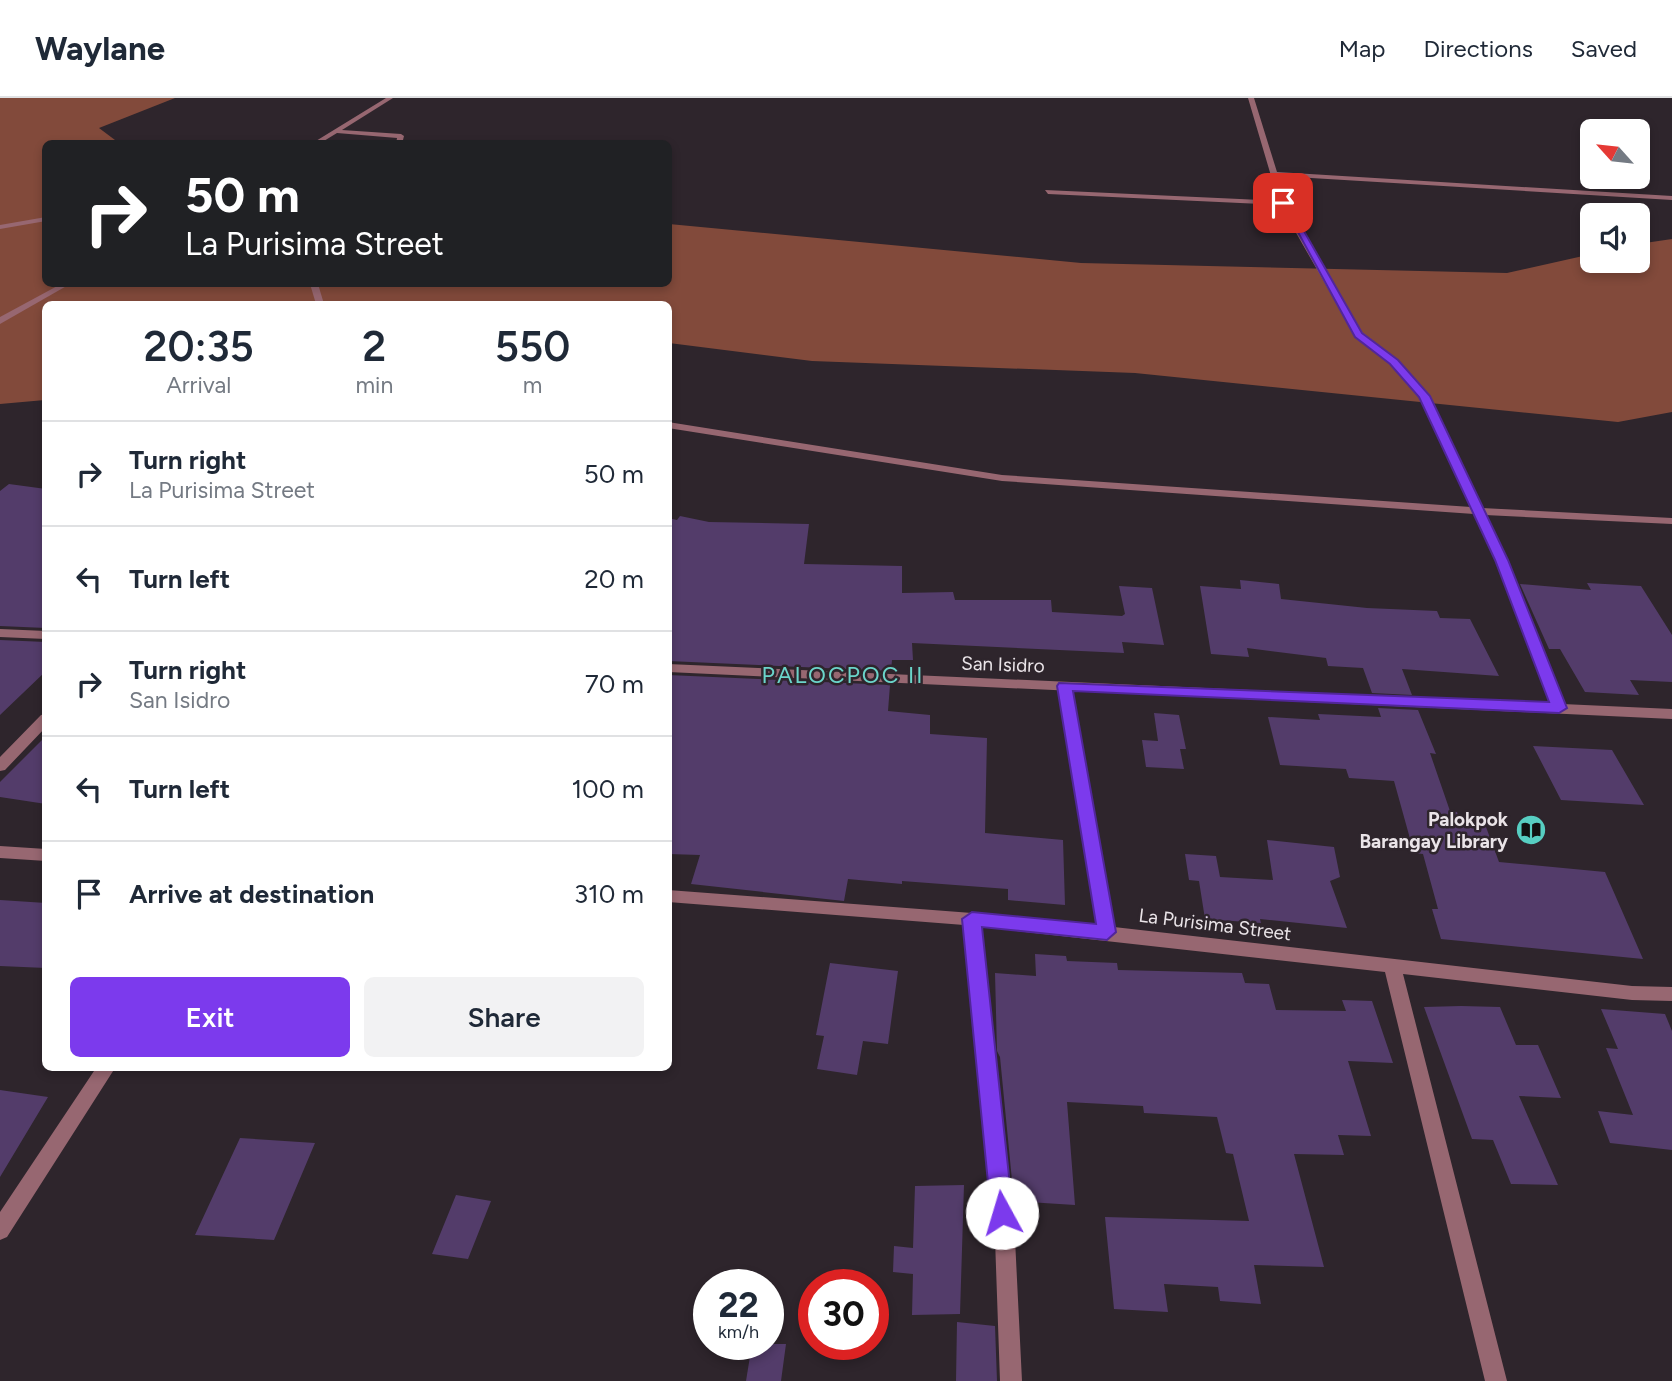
<!DOCTYPE html>
<html lang="en">
<head>
<meta charset="utf-8">
<style>
	body { margin:0; font-family:Figtree,sans-serif; background:#f2f2f3; color:#1f2937; height:100vh; display:flex; flex-direction:column; font-size:26px; white-space:nowrap }
	* { box-sizing:border-box; margin:0 }
	p { font-size:23px; color:#747a83 }
	.icon { flex:none; width:38px; height:38px; fill:none; stroke:currentColor; stroke-width:2; stroke-linecap:round; stroke-linejoin:round }
	.map { position:relative; flex:1; overflow:hidden }
	.details { position:absolute; left:42px; top:203px; width:630px; height:770px; display:flex; flex-direction:column; background:#fff; border-radius:10px; box-shadow:0 4px 10px #0003 }
	.details>* { flex:none }
	.guide { position:absolute; left:42px; top:42px; width:630px; height:147px; border-radius:10px; box-shadow:0 4px 10px #0003; background:#202124; color:#fff; overflow:hidden }
	.needle { width:46px; rotate:297deg }
	.buttons { position:absolute; left:1580px; top:21px; display:grid; gap:14px }
	.buttons a { display:grid; place-items:center; width:70px; height:70px; border-radius:10px; background:#fff; box-shadow:0 4px 10px #0003; font-size:35px }
	.speed { position:absolute; left:693px; top:1171px; display:flex; gap:14px; font-size:35px; font-weight:700; text-align:center }
	.speed>* { display:grid; place-content:center; width:91px; height:91px; border-radius:50%; background:#fff; box-shadow:0 4px 10px #0003; line-height:1 }
	.speed small { font-size:18px; font-weight:400 }
	.speed .limit { border:10px solid #d22; background:#fff; color:#111 }
	.pin { position:absolute; display:grid; place-items:center; width:60px; height:60px; color:#fff; margin:-30px; border-radius:14px; box-shadow:0 4px 10px #0006 }
	.me { position:absolute; width:77px; margin:-38px; rotate:354deg; stroke-linejoin:round; filter:drop-shadow(0 0 5px #0008) }
	.turn { display:flex; align-items:center; gap:24px; height:147px; padding:0 28px; font-size:32px }
	.turn .icon { width:91px; height:91px; stroke-width:2.5 }
	.turn b { display:block; font-size:49px; line-height:60px }
	.eta { display:flex; justify-content:space-evenly; align-items:center; height:119px; text-align:center }
	.eta b { font-size:42px; font-weight:600; line-height:49px }
	.cta { display:flex; gap:14px; margin-top:auto; padding:14px 28px }
	.cta a { flex:1; height:80px; border-radius:10px; background:#7c3aed; color:#fff; font-size:28px; font-weight:600; line-height:80px; text-align:center }
	.cta a+a { background:#f2f2f3; color:#1f2937 }
	ul { padding:0; list-style:none }
	li { display:flex; align-items:center; gap:21px; height:105px; padding:0 28px; border-top:2px solid #e0e1e3 }
	li div { flex:1 }
	li b { display:block; font-size:26px }
	li em { font-style:normal }
	header { display:flex; align-items:center; gap:42px; box-sizing:border-box; height:98px; padding:0 35px; background:#fff; border-bottom:2px solid #e0e1e3 }
	header strong { font-size:33px }
	nav { display:flex; gap:38px; margin-inline-start:auto; font-size:24px }
	.map>svg:first-child { display:block }
</style>
</head>
<body>
<header>
<strong>Waylane</strong>
<nav><a>Map</a><a>Directions</a><a>Saved</a></nav>
</header>
<div class="map">
<svg width="1672" height="1283" viewBox="0 0 1672 1283">
	<rect width="100%" height="100%" fill="#2e252c"/>
	<path fill="#824a3b" d="M0,0H175L99,30L119,45L46,46V186H668L669,126L1081,165L1507,175L1592,156V163H1638V146L1672,141V314L1618,324L1135,275L812,263L669,245L668,206H46L45,302L0,306Z"/>
	<path fill="#533c6a" d="M9,386L46,391V530L0,528V393Z
		M680,418L709,424L809,426L804,466L902,468V495L953,494L955,502H1051L1052,514L1122,518L1125,516L1119,488L1152,490L1164,547L1122,544L1124,555L912,545L913,562H892L891,573L668,563V420L677,422Z
		M1240,482L1279,486L1281,501L1367,510L1437,513L1440,520L1470,521L1499,578L1402,571L1412,597L1372,595L1363,570L1328,568L1326,560L1247,550L1249,559L1211,556L1200,488L1241,491Z
		M1587,485L1641,488L1672,537V584L1630,582L1639,597L1585,594L1560,551H1549L1520,486L1591,492Z
		M0,542L46,544V573L0,617Z
		M668,577L890,587L888,613L930,617V636L987,640L985,735L1063,742L1065,807L1008,802V791L902,783V786L848,781L844,803L691,786L700,757L668,756Z
		M1378,610L1418,612L1436,656L1430,655L1450,713L1457,714L1462,727L1486,729L1499,764L1605,774L1643,861L1441,841L1432,811H1438L1423,756L1414,755L1394,683L1349,680L1346,671L1280,667L1268,619L1320,622L1318,616L1381,619Z
		M1154,615L1179,617L1186,651H1180L1184,671L1146,669L1142,642L1158,643Z
		M46,638V706L0,699V684Z
		M1533,648L1612,652L1644,707L1561,702Z
		M1267,742L1334,749L1340,779L1330,783L1347,830L1260,821L1261,825L1205,821L1199,783L1189,782L1185,756L1216,758L1220,779L1273,782Z
		M0,802L46,805V870L0,868Z
		M1035,856L1066,858L1067,863L1117,865L1118,872L1242,875L1245,885L1269,886L1276,912L1346,913L1342,902L1372,903L1393,965L1348,963L1371,1038L1338,1037L1344,1057L1294,1056L1324,1169L1254,1167L1261,1206L1220,1203L1218,1189L1164,1186L1168,1214L1114,1211L1105,1119L1249,1123L1233,1056L1226,1055L1217,1019L1144,1015L1143,1008L1067,1004L1075,1107L1014,1103L1000,959L997,953L995,875L1036,878Z
		M830,865L898,873L888,946L863,943L857,977L817,971L824,938L816,937Z
		M1461,908L1500,909L1516,947H1538L1561,1000L1519,998L1558,1087L1511,1086L1493,1042L1472,1041L1424,909Z
		M1601,911L1665,916L1672,933V1052L1610,1045L1598,1013L1633,1017L1606,950L1618,951Z
		M0,992L48,999L0,1079Z
		M240,1040L315,1045L274,1142L195,1137Z
		M964,1087L960,1216L912,1217L913,1176L893,1174L894,1148L913,1150L915,1088Z
		M456,1097L491,1103L468,1161L432,1156Z
		M957,1224L995,1228L997,1283H956Z
		M752,1246H786L781,1283H746Z"/>
	<g fill="none" stroke-linecap="round" stroke-linejoin="round">
		<path fill="#976771" fill-rule="evenodd" d="M1045,92L1283,103L1287,105L1283,107L1048,96Z"/>
		<path fill="#976771" fill-rule="evenodd" d="M386,0H393L342,32L401,36L404,38L402,46H396L397,40L337,35L319,46H311Z
			M1248,0H1254L1277,74L1672,98V102L1278,78L1287,105L1362,234L1397,262L1429,298L1482,410L1672,420V426L1485,417L1507,462L1566,610L1564,613L1559,615L1552,610L1495,462L1474,416L1002,383L668,330V324L1002,377L1471,409L1420,299L1391,266L1355,238L1279,105Z
			M46,119V123L0,131V127Z
			M61,186H70L0,226V219Z
			M310,186H318L324,206H316Z
			M1065,584L1072,588L1114,829L1632,888L1672,889V903L1632,902L1403,876L1507,1283H1485L1385,874L981,829L1015,1141L1022,1283H1000L995,1141L964,827L668,804V792L972,815L1098,827L1058,588Z
			M46,616V629L5,672L0,673V659L41,617Z
			M0,748L46,751V763L0,760Z
			M96,970H115L7,1139L0,1142V1114Z"/>
		<path fill="#976771" fill-rule="evenodd" d="M0,531L46,533V541L0,539Z
			M668,566L1672,611V621L668,574Z"/>
	</g>
	<path fill="#7c3aed" stroke="#51269a" stroke-width="2" d="M1281,103L1288,105L1362,235L1398,262L1430,298L1508,462L1567,610L1559,615L1073,593L1116,834L1107,842L982,829L1013,1115L1010,1122L1002,1126L994,1122L991,1115L962,821L972,814L1096,826L1057,588L1059,585L1549,604L1495,462L1419,299L1390,266L1355,239Z"/>
	<defs>
		<g id="library-disc" transform="scale(1.575)"><circle r="9.5" fill="#57cec2" stroke="#2e252c"/><path d="M-6-4Q-3-5.5-.7-3.5V5Q-3 3-6 4ZM6-4Q3-5.5 .7-3.5V5Q3 3 6 4Z" fill="#111"/></g>
	</defs>
	<g fill-rule="evenodd">
		<use href="#library-disc" x="1531" y="732"/>
	</g>
	<g text-anchor="middle" stroke-width="5" stroke-linejoin="round" paint-order="stroke">
		<g font-size="19" fill="#eae4e8" stroke="#2e252c">
			<text transform="translate(1003 566) rotate(2)" y="7">San Isidro</text>
			<text transform="translate(1215 826) rotate(7)" y="7">La Purisima Street</text>
		</g>
		<g font-size="19" font-weight="bold" fill="#eae4e8" stroke="#2e252c" text-anchor="end">
			<text x="1508" y="728">Palokpok<tspan x="1508" dy="22">Barangay Library</tspan></text>
		</g>
		<g font-size="23" letter-spacing="2" fill="#6bd5ca" stroke="#2e252c">
			<text x="843" y="585">PALOCPOC II</text>
		</g>
	</g>
</svg>
<div class="buttons">
<a><svg class="needle" viewBox="-14 -14 28 28"><path d="M0-13l5 13h-10z" fill="#e53935"/><path d="M0 13l5-13h-10z" fill="#747a83"/></svg></a>
<a><svg class="icon" aria-label="sound" viewBox="0 0 24 24"><path d="M4 9h4l5-4v14l-5-4H4zM17 9q2 3 0 6"/></svg></a>
</div>
<div class="speed"><div>22<small>km/h</small></div><div class="limit">30</div></div>
<div class="pin" style="left:1283px;top:105px;background:#d93025"><svg class="icon" aria-label="arrive" viewBox="0 0 24 24"><path d="M6 21V4h12l-3 4 3 4H6"/></svg></div>
<svg class="me" style="left:1002px;top:1115px" viewBox="-20 -20 40 40"><circle r="19" fill="#fff"/><path d="M0-13L10 11 0 6-10 11z" fill="#7c3aed"/></svg>
<div class="guide">
<div class="turn"><svg class="icon" aria-label="right" viewBox="0 0 24 24"><path d="M7 20v-9h11M14 6l5 5-5 5"/></svg><div><b>50 m</b>La Purisima Street</div></div>
</div>
<section class="details">
<div class="eta">
<div><b>20:35</b><p>Arrival</p></div>
<div><b>2</b><p>min</p></div>
<div><b>550</b><p>m</p></div>
</div>
<ul>
<li><svg class="icon" aria-label="right" viewBox="0 0 24 24"><path d="M7 20v-9h11M14 6l5 5-5 5"/></svg><div><b>Turn right</b><p>La Purisima Street</p></div><em>50 m</em></li>
<li><svg class="icon" aria-label="left" viewBox="0 0 24 24"><path d="M17 20v-9H6M10 6l-5 5 5 5"/></svg><div><b>Turn left</b></div><em>20 m</em></li>
<li><svg class="icon" aria-label="right" viewBox="0 0 24 24"><path d="M7 20v-9h11M14 6l5 5-5 5"/></svg><div><b>Turn right</b><p>San Isidro</p></div><em>70 m</em></li>
<li><svg class="icon" aria-label="left" viewBox="0 0 24 24"><path d="M17 20v-9H6M10 6l-5 5 5 5"/></svg><div><b>Turn left</b></div><em>100 m</em></li>
<li><svg class="icon" aria-label="arrive" viewBox="0 0 24 24"><path d="M6 21V4h12l-3 4 3 4H6"/></svg><div><b>Arrive at destination</b></div><em>310 m</em></li>
</ul>
<div class="cta"><a>Exit</a><a>Share</a></div>
</section>
</div>
</body>
</html>
